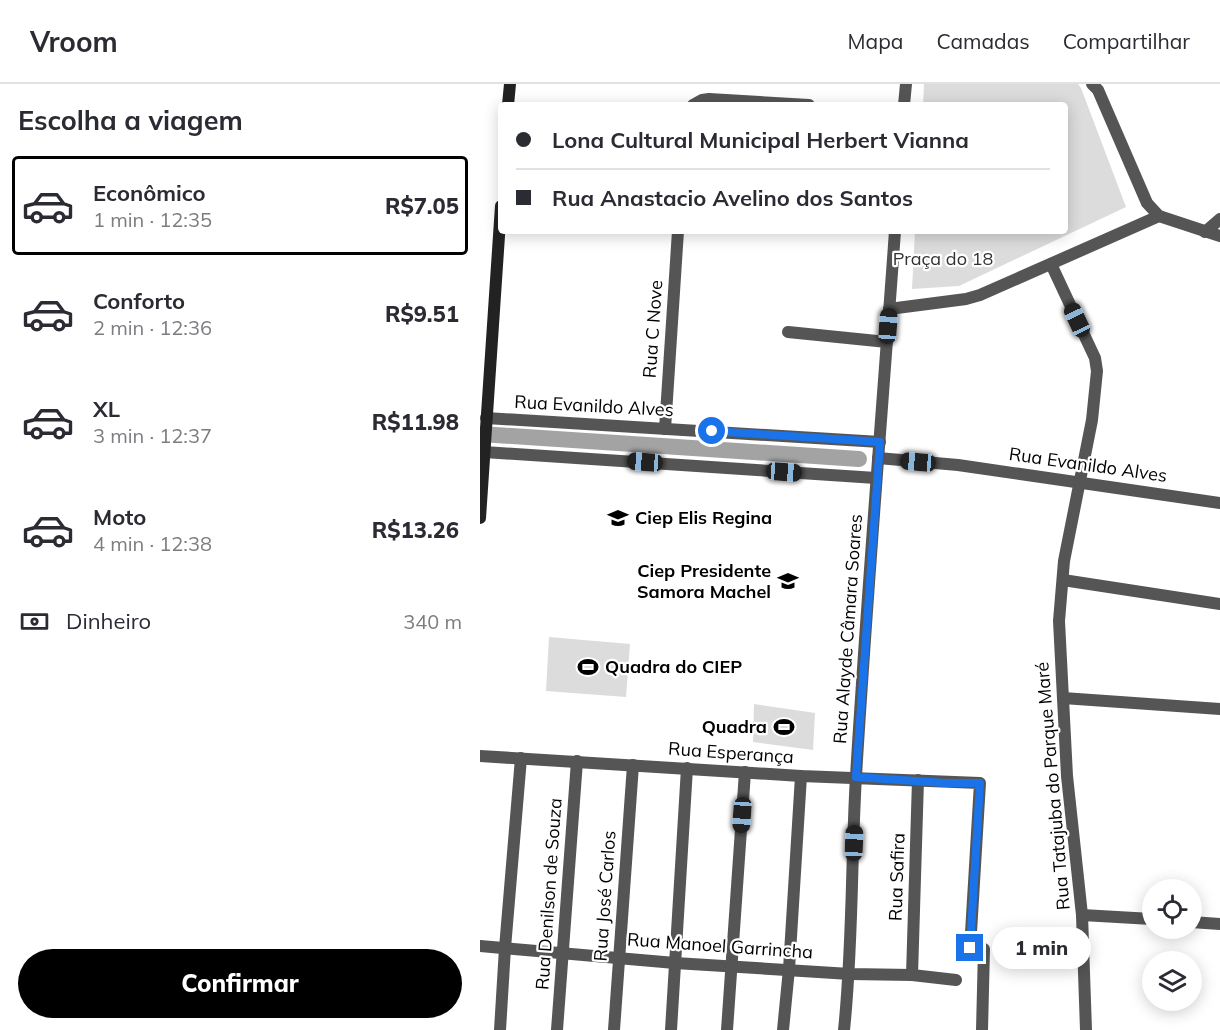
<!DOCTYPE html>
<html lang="pt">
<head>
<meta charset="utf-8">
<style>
	:root { --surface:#fff; --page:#f2f2f3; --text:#2b2b33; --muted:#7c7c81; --line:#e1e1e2; --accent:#000 }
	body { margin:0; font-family:Mulish,sans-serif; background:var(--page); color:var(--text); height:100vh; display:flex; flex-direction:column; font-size:22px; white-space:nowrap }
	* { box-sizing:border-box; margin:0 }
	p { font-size:20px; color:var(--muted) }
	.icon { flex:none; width:33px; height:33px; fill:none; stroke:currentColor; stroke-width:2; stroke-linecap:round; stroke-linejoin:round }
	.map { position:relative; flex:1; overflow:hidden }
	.panel { display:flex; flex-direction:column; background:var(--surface); width:480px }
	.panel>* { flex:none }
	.guide { position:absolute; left:18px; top:18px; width:570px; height:132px; border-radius:6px; box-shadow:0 3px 15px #0003; display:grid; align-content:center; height:132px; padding:0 18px; background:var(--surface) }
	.tools { position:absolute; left:662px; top:795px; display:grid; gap:12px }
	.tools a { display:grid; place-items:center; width:60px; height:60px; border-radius:50%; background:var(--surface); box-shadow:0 3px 15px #0003; font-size:30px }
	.end { position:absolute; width:27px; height:27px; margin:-14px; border:8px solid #1a73e8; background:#fff; box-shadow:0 0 0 3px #fff }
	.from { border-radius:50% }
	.bubble { position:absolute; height:42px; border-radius:21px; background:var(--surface); box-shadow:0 3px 15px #0003; font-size:20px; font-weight:800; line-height:42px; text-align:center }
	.car { position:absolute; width:18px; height:36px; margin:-18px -9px; border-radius:8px; box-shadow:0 0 4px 2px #0007; background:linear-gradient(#222 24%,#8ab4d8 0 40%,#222 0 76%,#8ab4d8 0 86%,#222 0) }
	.guide b { display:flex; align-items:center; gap:21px; height:57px; font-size:22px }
	.guide b+b { border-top:2px solid var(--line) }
	.guide i { width:15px; height:15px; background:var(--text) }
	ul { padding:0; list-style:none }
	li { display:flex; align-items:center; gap:18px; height:99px; margin:0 12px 9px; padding:0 6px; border:3px solid transparent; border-radius:6px }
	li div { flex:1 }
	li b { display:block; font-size:22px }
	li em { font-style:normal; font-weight:800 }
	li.on { border-color:var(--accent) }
	li>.icon { width:54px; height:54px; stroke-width:1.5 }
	h2 { padding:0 18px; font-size:27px; line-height:72px }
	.pay { display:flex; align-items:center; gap:15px; height:66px; padding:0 18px; font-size:22px }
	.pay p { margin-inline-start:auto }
	.primary-button { display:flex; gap:12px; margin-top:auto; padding:12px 18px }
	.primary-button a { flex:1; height:69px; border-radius:36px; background:var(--accent); color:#fff; font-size:24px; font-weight:800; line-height:69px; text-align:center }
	header { display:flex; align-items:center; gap:36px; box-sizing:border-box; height:84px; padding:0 30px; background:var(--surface); border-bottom:2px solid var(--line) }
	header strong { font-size:28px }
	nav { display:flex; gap:33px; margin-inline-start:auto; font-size:21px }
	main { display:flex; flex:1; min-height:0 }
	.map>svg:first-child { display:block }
	.green { fill:#dcdcdc }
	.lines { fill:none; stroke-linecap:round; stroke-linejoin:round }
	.canal { stroke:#a3a3a3; stroke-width:16 }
	.street { stroke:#555; stroke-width:12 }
	.secondary { stroke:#222; stroke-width:12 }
	.route { stroke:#1a73e8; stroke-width:8 }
	.labels { text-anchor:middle; stroke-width:4.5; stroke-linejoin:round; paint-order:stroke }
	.park-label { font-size:18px; fill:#333; stroke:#fff }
	.street-label { font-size:18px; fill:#000; stroke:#fff }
	.poi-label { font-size:18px; font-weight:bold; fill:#000; stroke:#fff; text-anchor:start }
</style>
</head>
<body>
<header>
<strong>Vroom</strong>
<nav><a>Mapa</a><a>Camadas</a><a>Compartilhar</a></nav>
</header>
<main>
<section class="panel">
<h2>Escolha a viagem</h2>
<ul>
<li class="on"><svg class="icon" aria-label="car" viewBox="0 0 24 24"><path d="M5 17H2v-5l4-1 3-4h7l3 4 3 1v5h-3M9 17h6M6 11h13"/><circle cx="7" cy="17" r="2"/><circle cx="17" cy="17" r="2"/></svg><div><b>Econômico</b><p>1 min · 12:35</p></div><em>R$7.05</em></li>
<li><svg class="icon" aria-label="car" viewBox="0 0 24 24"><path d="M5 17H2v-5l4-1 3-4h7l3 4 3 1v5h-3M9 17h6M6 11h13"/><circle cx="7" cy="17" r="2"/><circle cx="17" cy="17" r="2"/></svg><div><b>Conforto</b><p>2 min · 12:36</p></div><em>R$9.51</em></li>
<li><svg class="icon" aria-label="car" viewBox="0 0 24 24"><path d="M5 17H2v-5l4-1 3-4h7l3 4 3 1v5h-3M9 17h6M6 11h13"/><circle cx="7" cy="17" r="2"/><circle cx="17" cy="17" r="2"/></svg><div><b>XL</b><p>3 min · 12:37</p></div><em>R$11.98</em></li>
<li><svg class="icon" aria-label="car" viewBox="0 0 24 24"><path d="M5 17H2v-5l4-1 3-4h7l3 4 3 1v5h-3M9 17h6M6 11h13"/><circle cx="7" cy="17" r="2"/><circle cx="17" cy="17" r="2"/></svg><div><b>Moto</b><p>4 min · 12:38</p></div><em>R$13.26</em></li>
</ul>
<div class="pay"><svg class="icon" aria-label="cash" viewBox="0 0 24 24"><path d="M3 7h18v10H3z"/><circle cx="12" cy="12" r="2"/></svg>Dinheiro<p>340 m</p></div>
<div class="primary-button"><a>Confirmar</a></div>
</section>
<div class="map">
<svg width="740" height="946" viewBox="0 0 740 946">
	<rect width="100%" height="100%" fill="#fff"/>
	<g class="green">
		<path d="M444,0H598L601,4L646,123L479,202L432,205L435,147H585V21H443Z"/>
		<path d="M69,553L150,560L146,613L66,607Z"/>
		<path d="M274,620L335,629L333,666L273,658Z"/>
	</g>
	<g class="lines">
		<path class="canal" d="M0,350L379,375"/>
		<g class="street">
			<path d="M612,0L618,6L667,119L679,132L740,152"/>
			<path d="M213,21L222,16L229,15L329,21"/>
			<path d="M424,21L426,0"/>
			<path d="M725,148L740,135"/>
			<path d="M571,180L615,274L617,287L612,336L584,477L579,537L587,692L602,831L606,946"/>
			<path d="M409,225L486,215L500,211L679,132"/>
			<path d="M308,248L407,258"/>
			<path d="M6,334L400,358"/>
			<path d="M185,345L198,147"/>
			<path d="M4,368L396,394"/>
			<path d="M398,374L478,381L740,419"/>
			<path d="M583,496L740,520"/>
			<path d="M583,614L740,625"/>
			<path d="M0,672L321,692L500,699L490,865H504L502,946"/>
			<path d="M602,831L672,835"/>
			<path d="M711,838L740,840"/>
			<path d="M0,862L195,879L370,890L432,891L476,896"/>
			<path d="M432,891L438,696"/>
			<path d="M20,946L25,864L41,674"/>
			<path d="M77,946L97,677"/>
			<path d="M134,946L153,681"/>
			<path d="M191,946L207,684"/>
			<path d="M247,946L265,688"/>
			<path d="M303,946L309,885L321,692"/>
			<path d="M364,946C373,861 371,777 376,692C387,510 402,329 415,147"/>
		</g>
		<g class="secondary">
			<path d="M28,21L30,0"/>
			<path d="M0,434L21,122"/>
		</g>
	</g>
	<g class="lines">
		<path class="route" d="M232,347L400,358L376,693L465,699H500L490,864"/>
	</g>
	<defs>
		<g id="school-bare" transform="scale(1.62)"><path d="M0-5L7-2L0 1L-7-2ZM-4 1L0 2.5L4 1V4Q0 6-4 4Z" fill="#000" stroke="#fff" stroke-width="2.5" paint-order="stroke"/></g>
		<g id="stadium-bare" transform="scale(1.62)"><path d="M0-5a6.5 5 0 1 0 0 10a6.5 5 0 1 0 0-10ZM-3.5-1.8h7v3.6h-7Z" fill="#000" stroke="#fff" stroke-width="2.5" paint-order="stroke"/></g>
	</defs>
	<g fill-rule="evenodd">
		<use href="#school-bare" x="138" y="434"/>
		<use href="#school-bare" x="308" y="497"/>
		<use href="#stadium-bare" x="108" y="583"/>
		<use href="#stadium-bare" x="304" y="643"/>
	</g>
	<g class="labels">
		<g class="park-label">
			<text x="463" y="181">Praça do 18</text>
		</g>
		<g class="street-label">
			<text transform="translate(173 245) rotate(-86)" y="6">Rua C Nove</text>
			<text transform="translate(114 322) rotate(3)" y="6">Rua Evanildo Alves</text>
			<text transform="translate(608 381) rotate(8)" y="6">Rua Evanildo Alves</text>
			<text transform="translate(368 545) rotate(-86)" y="6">Rua Alayde Câmara Soares</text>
			<text transform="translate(251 669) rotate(4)" y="6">Rua Esperança</text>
			<text transform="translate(573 702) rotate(-95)" y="6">Rua Tatajuba do Parque Maré</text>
			<text transform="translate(417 793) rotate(-88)" y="6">Rua Safira</text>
			<text transform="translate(69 810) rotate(-86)" y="6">Rua Denilson de Souza</text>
			<text transform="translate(125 812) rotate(-86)" y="6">Rua José Carlos</text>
			<text transform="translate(240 862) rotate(4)" y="6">Rua Manoel Garrincha</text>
		</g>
		<g class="poi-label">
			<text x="155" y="440">Ciep Elis Regina</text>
			<text x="291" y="493" text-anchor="end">Ciep Presidente<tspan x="291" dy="21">Samora Machel</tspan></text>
			<text x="125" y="589">Quadra do CIEP</text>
			<text x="287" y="649" text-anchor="end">Quadra</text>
		</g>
	</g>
</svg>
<div class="tools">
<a><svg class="icon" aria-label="locate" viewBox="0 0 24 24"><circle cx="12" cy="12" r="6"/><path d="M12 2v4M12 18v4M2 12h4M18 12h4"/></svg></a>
<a><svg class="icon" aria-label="layers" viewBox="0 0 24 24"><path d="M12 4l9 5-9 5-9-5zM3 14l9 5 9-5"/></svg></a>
</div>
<i class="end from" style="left:232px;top:347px"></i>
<i class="end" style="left:490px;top:864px"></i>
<div class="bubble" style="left:512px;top:843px;width:99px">1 min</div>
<i class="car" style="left:597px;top:236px;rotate:335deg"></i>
<i class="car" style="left:408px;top:242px;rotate:4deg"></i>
<i class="car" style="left:165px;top:378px;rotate:274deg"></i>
<i class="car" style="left:438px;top:378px;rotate:275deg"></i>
<i class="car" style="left:304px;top:388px;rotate:94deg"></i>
<i class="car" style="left:262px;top:731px;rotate:184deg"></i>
<i class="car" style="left:374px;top:759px;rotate:2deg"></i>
<div class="guide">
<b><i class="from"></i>Lona Cultural Municipal Herbert Vianna</b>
<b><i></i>Rua Anastacio Avelino dos Santos</b>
</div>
</div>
</main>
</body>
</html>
